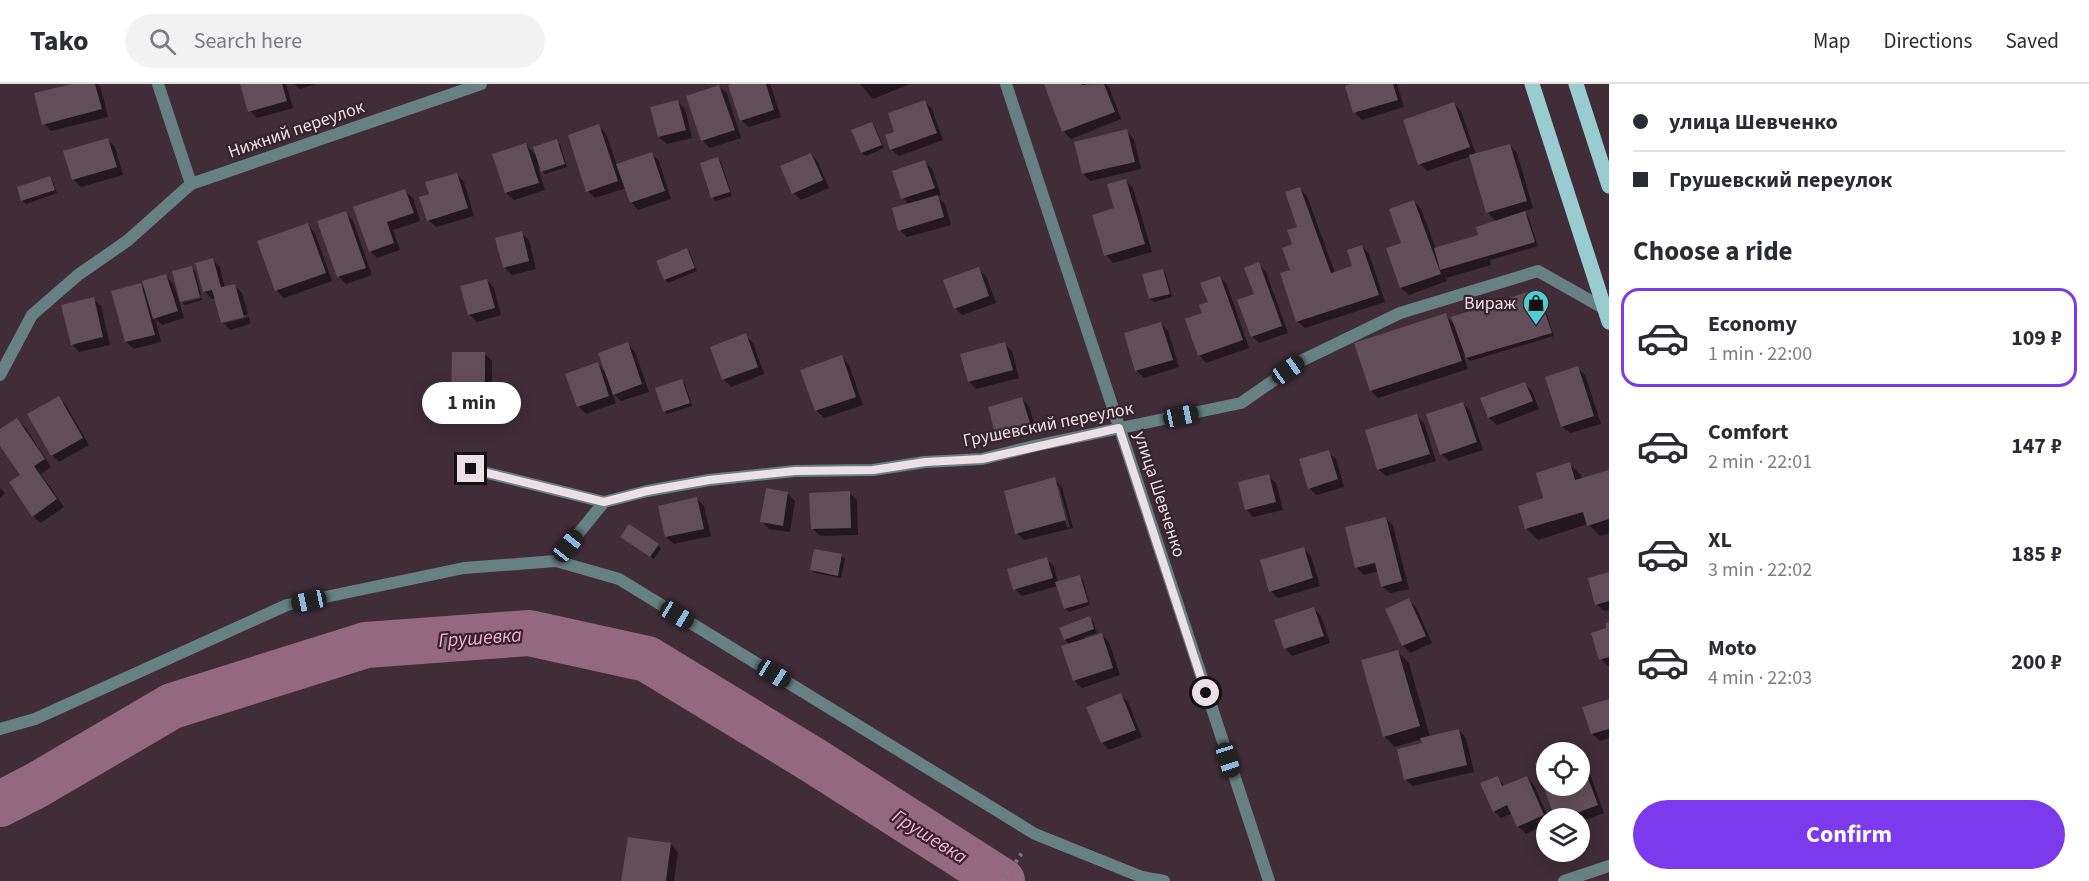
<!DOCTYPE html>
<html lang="en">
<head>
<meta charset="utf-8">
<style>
	:root { --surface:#fff; --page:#f2f2f3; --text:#2b2b33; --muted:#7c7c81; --line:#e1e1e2; --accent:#7c3aed }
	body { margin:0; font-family:"Source Sans 3",sans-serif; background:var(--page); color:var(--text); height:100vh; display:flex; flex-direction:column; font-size:22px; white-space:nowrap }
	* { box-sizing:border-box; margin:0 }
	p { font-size:20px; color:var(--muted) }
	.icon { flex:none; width:33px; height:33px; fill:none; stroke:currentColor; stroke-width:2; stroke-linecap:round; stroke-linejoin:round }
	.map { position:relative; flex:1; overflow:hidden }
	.drawer { display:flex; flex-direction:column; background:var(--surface); width:480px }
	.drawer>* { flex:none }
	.guide { display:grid; align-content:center; height:132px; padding:0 24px; background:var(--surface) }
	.tools { position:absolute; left:1536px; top:658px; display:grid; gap:12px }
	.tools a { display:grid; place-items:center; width:54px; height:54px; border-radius:50%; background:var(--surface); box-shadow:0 3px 15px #0003; font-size:30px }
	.end { position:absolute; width:27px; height:27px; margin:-14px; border:8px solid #ecdfe5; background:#111; box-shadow:0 0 0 3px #111 }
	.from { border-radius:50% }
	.bubble { position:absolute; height:42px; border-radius:21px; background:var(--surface); box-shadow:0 3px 15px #0003; font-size:20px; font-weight:700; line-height:42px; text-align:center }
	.car { position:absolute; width:18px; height:36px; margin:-18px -9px; border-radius:8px; box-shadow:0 0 4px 2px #0007; background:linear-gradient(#222 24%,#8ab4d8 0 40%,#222 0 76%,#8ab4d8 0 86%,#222 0) }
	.guide b { display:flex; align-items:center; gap:21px; height:57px; font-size:22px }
	.guide b+b { border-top:2px solid var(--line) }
	.guide i { width:15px; height:15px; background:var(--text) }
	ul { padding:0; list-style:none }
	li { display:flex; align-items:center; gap:18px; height:99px; margin:0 12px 9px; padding:0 12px; border:3px solid transparent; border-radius:18px }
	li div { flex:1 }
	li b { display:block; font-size:22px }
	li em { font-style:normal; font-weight:700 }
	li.selected { border-color:var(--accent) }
	li>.icon { width:54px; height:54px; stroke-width:1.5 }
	h2 { padding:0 24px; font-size:27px; line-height:72px }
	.primary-button { display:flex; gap:12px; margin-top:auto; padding:12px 24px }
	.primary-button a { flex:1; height:69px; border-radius:36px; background:var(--accent); color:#fff; font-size:24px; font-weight:700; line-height:69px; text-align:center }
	header { display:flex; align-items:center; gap:36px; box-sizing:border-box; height:84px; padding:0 30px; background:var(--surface); border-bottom:2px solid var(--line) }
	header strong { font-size:28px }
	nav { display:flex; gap:33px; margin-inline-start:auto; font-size:21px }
	.search { width:420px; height:54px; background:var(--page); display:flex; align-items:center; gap:15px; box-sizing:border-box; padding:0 21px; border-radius:33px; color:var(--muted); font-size:22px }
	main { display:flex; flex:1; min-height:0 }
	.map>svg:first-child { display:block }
	.shadow { fill:#0007; fill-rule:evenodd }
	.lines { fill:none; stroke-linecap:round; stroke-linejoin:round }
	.river { stroke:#94687e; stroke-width:46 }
	.building { fill:#624e58 }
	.path { stroke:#86757e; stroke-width:4; stroke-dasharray:3 4.5; stroke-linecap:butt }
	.lane { stroke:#678081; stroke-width:12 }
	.street { stroke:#678081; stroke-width:12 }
	.primary { stroke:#98ccce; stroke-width:15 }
	.route { stroke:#ecdfe5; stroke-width:8 }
	.labels { text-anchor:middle; stroke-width:4.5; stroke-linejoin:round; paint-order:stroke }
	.street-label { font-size:18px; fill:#ecdfe5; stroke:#36232d }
	.poi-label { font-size:18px; fill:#ecdfe5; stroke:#36232d; text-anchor:end }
	.water-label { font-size:20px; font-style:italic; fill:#f6afd3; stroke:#36232d }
</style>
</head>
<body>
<header>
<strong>Tako</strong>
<div class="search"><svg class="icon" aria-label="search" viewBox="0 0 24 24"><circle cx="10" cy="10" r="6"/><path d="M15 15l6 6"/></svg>Search here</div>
<nav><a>Map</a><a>Directions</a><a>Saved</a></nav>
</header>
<main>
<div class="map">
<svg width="1609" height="797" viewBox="0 0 1609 797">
	<rect width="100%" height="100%" fill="#402d37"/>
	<g class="shadow">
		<path d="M78,0H97L101,4L108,33L51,47L44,40Z"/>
		<path d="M242,0H286L293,24L257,34L250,27Z"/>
		<path d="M294,0H316L300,5Z"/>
		<path d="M736,0H770L781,33L749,43L741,36Z"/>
		<path d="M860,0H910L873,15Z"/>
		<path d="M1045,0H1085L1086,2L1106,0L1109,3L1121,35L1071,55L1063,47Z"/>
		<path d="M1356,0H1397L1404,23L1362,36L1355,28Z"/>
		<path d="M719,2L727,10L741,54L710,64L703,57L688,13Z"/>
		<path d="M677,17L685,25L692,54L667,60L659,53Z"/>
		<path d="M924,17L932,25L943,56L899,72L891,65Z"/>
		<path d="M1454,20L1461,27L1476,71L1510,61L1517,69L1533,124L1524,127L1528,132L1538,162L1490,176L1491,181L1446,194L1447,197L1409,211L1401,204L1388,165L1403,160L1414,117L1421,125L1436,165L1478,153L1497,138L1487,128L1471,72L1427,87L1420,80Z"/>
		<path d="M872,40L875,43L884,64L866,72L862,69L853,47Z"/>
		<path d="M599,42L606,50L617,81L651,70L659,77L671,115L638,126L631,118L626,104L595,114L588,107Z"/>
		<path d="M1126,47L1134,55L1141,85L1090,97L1083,89Z"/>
		<path d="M108,56L115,63L123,91L81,103L73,95Z"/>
		<path d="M556,57L560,60L567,83L545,90L538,83L545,106L514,116L506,109L494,71L526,61L537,72Z"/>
		<path d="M811,70L818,78L829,104L801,116L794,109Z"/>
		<path d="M718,75L721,78L732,112L716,117L713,114L702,80Z"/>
		<path d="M925,78L932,85L941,111L937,113L945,120L951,141L907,153L900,146L909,121L903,114Z"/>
		<path d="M456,90L464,98L474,132L436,143L428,136Z"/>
		<path d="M50,94L53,98L57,109L26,120L23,117L19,104Z"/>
		<path d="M1125,96L1133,104L1152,168L1113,179L1106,171Z"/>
		<path d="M1300,105L1307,112L1335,189L1354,183L1362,162L1369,170L1385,218L1305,244L1297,237L1292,186L1294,161L1299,143Z"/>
		<path d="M405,107L413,114L420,137L393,146L400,166L377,174L370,167Z"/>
		<path d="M345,129L353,137L372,191L346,200L339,193L319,138Z"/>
		<path d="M308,141L315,149L332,197L284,214L276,206Z"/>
		<path d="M521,149L529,156L536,185L512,191L504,183Z"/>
		<path d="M687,166L690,169L697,187L668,199L665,195Z"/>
		<path d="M213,176L220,183L225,204L234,201L242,209L248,230L225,236V239L249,233L250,240L230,246L223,238L216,214L212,215L204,207Z"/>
		<path d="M1259,180L1266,188L1288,249L1259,259L1252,252Z"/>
		<path d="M191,183L195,187L201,211L182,218L178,214L184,234L162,241L155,234L161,258L134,265L126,258L140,201L147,207L166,192L173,199L178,214L180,213Z"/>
		<path d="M978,185L986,192L996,219L962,231L955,224Z"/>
		<path d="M1163,187L1166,190L1172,213L1154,218L1150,215L1144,191Z"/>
		<path d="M1220,193L1227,201L1249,264L1206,279L1199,271L1204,230Z"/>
		<path d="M487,196L494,204L501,231L477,238L469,230Z"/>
		<path d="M1536,207L1540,210L1554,252L1470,277L1463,270L1468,285L1378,314L1371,307L1445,231L1456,242Z"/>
		<path d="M202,214V216L185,221L183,219Z"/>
		<path d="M93,215L101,222L110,261L79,268L72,260Z"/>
		<path d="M1161,239L1168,247L1179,283L1144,294L1136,286Z"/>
		<path d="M745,251L753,259L764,290L731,303L723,295Z"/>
		<path d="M627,260L635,268L649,308L621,317L612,308L616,319L586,330L578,322L597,279L606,289Z"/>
		<path d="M1005,260L1012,267L1019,294L976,305L969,298Z"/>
		<path d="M485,270L492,277V323H460L453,316Z"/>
		<path d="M842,273L849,281L863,321L824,334L816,326Z"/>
		<path d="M1577,284L1585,291L1601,340L1570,349L1562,342Z"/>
		<path d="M682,297L685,300L692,322L667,330L664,327Z"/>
		<path d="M1524,299L1532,307L1539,325L1497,341L1489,334Z"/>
		<path d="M59,313L66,321L89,361L59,378L52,371Z"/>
		<path d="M1021,314L1029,322L1036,346L1004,356L997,348Z"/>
		<path d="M1463,319L1470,327L1483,366L1449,377L1441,370Z"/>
		<path d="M1417,332L1424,339L1436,377L1386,392L1378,385Z"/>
		<path d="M17,336L25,343L51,383L41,390L64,423L41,439L33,432L22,392L0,359V347Z"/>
		<path d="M1328,368L1336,375L1344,403L1317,411L1309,404Z"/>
		<path d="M1569,380L1581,391L1582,396L1609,388V450L1600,452L1588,440L1538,456L1526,444Z"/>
		<path d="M1268,392L1276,399L1283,426L1253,433L1246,425Z"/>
		<path d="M1054,395L1062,403L1073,444L1024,456L1017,449ZM1056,402H1059L1070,443L1067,444Z"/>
		<path d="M0,404L5,409L0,414Z"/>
		<path d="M849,409L857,416L858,451L820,452L812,444Z"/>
		<path d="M788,410L795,417L790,448L769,445L762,437Z"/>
		<path d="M697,415L704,422L711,452L674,460L666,453L660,424Z"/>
		<path d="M1386,434L1393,442L1409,505L1390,509L1382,502L1379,487L1364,491L1356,483Z"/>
		<path d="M626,456L658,461L661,465L654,475Z"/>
		<path d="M1304,465L1311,472L1320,502L1278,514L1271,507Z"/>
		<path d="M841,471L845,475L841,494L815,489L811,486Z"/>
		<path d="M1046,475L1054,482L1058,499L1079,492L1083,496L1090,521L1069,528L1065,524L1058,502L1022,512L1015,505Z"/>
		<path d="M1609,489V526L1604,527L1596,520Z"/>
		<path d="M1408,516L1416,523L1432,559L1410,569L1403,561Z"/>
		<path d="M1314,525L1321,532L1330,559L1292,572L1285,564Z"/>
		<path d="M1089,534L1093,537L1097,549L1084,553L1085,556L1101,550L1109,558L1120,591L1082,604L1074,596L1070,561L1065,556Z"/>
		<path d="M1609,539V582H1608L1601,575Z"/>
		<path d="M1397,567L1409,579L1430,653L1459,646L1466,654L1474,688L1413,702L1405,695L1424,661L1422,655L1395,663L1384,652Z"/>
		<path d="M1121,611L1128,618L1142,653L1109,666L1102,658Z"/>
		<path d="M1609,617V654L1600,657L1592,650Z"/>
		<path d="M1576,665L1584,673L1604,729L1580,738V735H1557L1537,680L1546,676V702H1580V669H1566Z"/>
		<path d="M1497,693L1505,703L1527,693L1534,701L1549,735H1546V740L1526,750L1518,742L1513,729L1501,734L1494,727Z"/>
		<path d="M671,760L678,768L674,797H623Z"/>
	</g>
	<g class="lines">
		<path class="river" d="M0,720L37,701L172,622L366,561L529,549L647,575L816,678L1002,797"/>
	</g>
	<g class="building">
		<path d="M72,0H95L102,25L42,41L34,9Z"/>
		<path d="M240,0H282L287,17L248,28Z"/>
		<path d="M732,0H766L774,26L740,37L728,1Z"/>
		<path d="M1044,0H1081L1082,1L1104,0L1115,28L1062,48Z"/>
		<path d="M1350,0H1393L1398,16L1353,29L1345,2Z"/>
		<path d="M719,1L735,46L701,57L686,12Z"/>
		<path d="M678,16L686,46L658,53L650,23Z"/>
		<path d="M925,16L937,49L890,66L885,51L894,48L888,29Z"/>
		<path d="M1454,18L1470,63L1418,81L1403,36Z"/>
		<path d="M872,38L882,61L861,69L851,46Z"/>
		<path d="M599,40L618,97L586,108L568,51Z"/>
		<path d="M1127,45L1135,78L1082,90L1074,58Z"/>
		<path d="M108,54L117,83L72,96L63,67Z"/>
		<path d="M557,55L565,80L541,88L533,63Z"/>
		<path d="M526,59L539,99L505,109L492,70Z"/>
		<path d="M1510,60L1527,117L1486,129L1469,71Z"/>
		<path d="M652,68L665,107L630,119L616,80Z"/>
		<path d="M811,69L823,96L792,110L780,82Z"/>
		<path d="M718,73L730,108L711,114L700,79Z"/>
		<path d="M925,76L935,104L901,115L892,87Z"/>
		<path d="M457,89L468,124L427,137L419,113L429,110L425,98Z"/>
		<path d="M50,92L55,106L21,117L17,103Z"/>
		<path d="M1126,95L1145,160L1104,172L1092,131L1114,124L1107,100Z"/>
		<path d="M1300,103L1331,189L1352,182L1347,166L1362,161L1379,211L1296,238L1280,189L1290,186L1282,164L1292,160L1287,146L1297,143L1285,108Z"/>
		<path d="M405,105L414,129L387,138L394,159L369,168L353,123Z"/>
		<path d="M938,111L944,133L898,147L892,124Z"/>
		<path d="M1414,116L1441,190L1400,204L1386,164L1401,159L1389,125Z"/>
		<path d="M346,127L366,184L337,193L317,137Z"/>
		<path d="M1525,127L1535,158L1440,186L1434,164L1478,151L1476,143Z"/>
		<path d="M308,139L326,189L275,207L257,157Z"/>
		<path d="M522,147L529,177L503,184L495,154Z"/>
		<path d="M687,164L695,184L664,196L656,177Z"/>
		<path d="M213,174L221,203L235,200L244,233L221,239L212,206L203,208L195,179Z"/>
		<path d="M1259,178L1282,242L1251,253L1237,216L1254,210L1244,184Z"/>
		<path d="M192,182L200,213L180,218L172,187Z"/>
		<path d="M979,183L989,212L954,225L943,196Z"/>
		<path d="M1163,185L1170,210L1149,215L1142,190Z"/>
		<path d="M166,190L178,227L153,235L142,197Z"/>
		<path d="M1220,192L1243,256L1198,272L1185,235L1202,229L1199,221L1208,218L1200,199Z"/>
		<path d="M487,195L495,224L468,231L460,202Z"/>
		<path d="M141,199L155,251L125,258L111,207Z"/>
		<path d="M1537,205L1552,249L1466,274L1451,233Z"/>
		<path d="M94,213L103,253L71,261L61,221Z"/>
		<path d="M1446,229L1462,277L1370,307L1354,259Z"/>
		<path d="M1161,238L1173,276L1135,287L1124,249Z"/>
		<path d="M746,249L758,283L722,296L710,263Z"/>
		<path d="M628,258L642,300L613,311L598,269Z"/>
		<path d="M1005,258L1013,286L968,298L960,270Z"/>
		<path d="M452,268H485V316H451Z"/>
		<path d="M842,271L856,313L815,327L800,286Z"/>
		<path d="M598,278L609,312L577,323L565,290Z"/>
		<path d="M1578,282L1594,332L1561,343L1545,293Z"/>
		<path d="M682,295L690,319L663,328L655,304Z"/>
		<path d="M1525,298L1533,317L1488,334L1480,314Z"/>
		<path d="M59,312L83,354L51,372L27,330Z"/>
		<path d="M1022,313L1030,339L995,349L988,323Z"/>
		<path d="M1463,318L1477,358L1440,371L1426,330Z"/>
		<path d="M1417,330L1430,370L1377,386L1365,346Z"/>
		<path d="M17,334L45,375L34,382L57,415L32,433L9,398L20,391L0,362V345Z"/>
		<path d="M1329,366L1338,395L1308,405L1299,375Z"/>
		<path d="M1570,378L1575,396L1609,386V435L1587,442L1583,428L1525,445L1518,422L1543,414L1536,389Z"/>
		<path d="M1269,390L1276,418L1245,426L1238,398Z"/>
		<path d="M1055,393L1066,436L1015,450L1004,407Z"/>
		<path d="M766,404L788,408L783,442L760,438Z"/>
		<path d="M850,407L851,444L811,445L809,409Z"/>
		<path d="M697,413L704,445L665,453L658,422Z"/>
		<path d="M1386,433L1402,497L1381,503L1375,479L1355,484L1345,443Z"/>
		<path d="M629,440L659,460L650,473L620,453Z"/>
		<path d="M1304,463L1313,494L1269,508L1260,476Z"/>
		<path d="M814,465L842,470L838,492L810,486Z"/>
		<path d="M1047,473L1053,494L1013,506L1007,485Z"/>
		<path d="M1609,488V517L1595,521L1588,494Z"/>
		<path d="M1080,491L1088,518L1064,525L1055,498Z"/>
		<path d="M1409,514L1426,552L1402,562L1385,525Z"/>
		<path d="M1314,523L1324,552L1284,565L1274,536Z"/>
		<path d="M1090,532L1094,545L1064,556L1059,544Z"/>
		<path d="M1609,538V573L1599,576L1591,549L1606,544V539Z"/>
		<path d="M1102,549L1113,584L1073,597L1061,562Z"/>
		<path d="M1398,566L1420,642L1383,653L1361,576Z"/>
		<path d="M1121,609L1136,646L1101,659L1086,623Z"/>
		<path d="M1609,615V645L1591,650L1582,623Z"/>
		<path d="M1459,645L1467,681L1404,696L1397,665L1422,659L1420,654Z"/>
		<path d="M1580,672L1598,721L1561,735H1555L1535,679L1546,675V702H1580Z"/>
		<path d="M1498,692L1502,702L1527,692L1544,731L1517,743L1507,721L1493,728L1480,699Z"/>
		<path d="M628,753L671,759L666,797H621Z"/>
	</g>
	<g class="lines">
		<path class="path" d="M1003,797L1024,766"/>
		<g class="lane">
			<path d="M0,291L32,231L78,191L127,157L191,100"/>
			<path d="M0,645L35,635L287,521L464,484L556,477L619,495L1035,750L1142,793L1164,797"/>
		</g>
		<g class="street">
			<path d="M158,0L191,100L481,0"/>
			<path d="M1006,0L1269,797"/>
			<path d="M471,385L604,418"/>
			<path d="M556,477L604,418L647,407L709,396L795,387L873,386L925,378L982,375L1034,362L1241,319L1303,276L1400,229L1538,187L1605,225"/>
			<path d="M1564,797L1609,782"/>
		</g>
		<g class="primary">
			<path d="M1532,0L1609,238"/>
			<path d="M1576,0L1609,102"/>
		</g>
	</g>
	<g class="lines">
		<path class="route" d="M471,385L604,418L647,407L709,396L795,387L873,386L925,378L982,375L1119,344L1206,609"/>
	</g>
	<defs>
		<g id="shop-pin" transform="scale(1.35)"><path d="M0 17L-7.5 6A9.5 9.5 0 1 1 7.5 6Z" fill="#51ccd1" stroke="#36232d"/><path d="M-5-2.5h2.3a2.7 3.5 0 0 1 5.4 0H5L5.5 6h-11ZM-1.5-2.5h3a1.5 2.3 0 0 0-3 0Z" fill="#111"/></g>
	</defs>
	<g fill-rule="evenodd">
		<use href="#shop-pin" x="1536" y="219"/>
	</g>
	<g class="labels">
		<g class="street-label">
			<text transform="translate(296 45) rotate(-19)" y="6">Нижний переулок</text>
			<text transform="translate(1048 340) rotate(-11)" y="6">Грушевский переулок</text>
			<text transform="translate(1160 410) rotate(72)" y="6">улица Шевченко</text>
		</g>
		<g class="poi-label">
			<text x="1516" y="225">Вираж</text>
		</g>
		<g class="water-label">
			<text transform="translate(480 553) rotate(-4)" y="7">Грушевка</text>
			<text transform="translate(930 752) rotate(32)" y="7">Грушевка</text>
		</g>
	</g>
</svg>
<div class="tools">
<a><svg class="icon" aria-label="locate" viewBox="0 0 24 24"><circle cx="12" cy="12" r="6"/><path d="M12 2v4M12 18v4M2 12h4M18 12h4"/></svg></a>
<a><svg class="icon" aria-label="layers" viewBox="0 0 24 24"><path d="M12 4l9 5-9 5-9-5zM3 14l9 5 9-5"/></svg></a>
</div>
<i class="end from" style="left:1206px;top:609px"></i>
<i class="end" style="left:471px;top:385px"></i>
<div class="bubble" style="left:422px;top:298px;width:99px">1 min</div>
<i class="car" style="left:1288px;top:286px;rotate:55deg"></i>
<i class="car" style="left:1181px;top:332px;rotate:78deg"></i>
<i class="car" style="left:568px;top:462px;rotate:39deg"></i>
<i class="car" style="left:309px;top:517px;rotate:258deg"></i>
<i class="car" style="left:677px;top:531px;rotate:121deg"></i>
<i class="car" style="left:774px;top:590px;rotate:122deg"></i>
<i class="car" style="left:1228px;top:676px;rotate:162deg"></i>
</div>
<section class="drawer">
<div class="guide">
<b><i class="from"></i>улица Шевченко</b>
<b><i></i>Грушевский переулок</b>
</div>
<h2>Choose a ride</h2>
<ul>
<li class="selected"><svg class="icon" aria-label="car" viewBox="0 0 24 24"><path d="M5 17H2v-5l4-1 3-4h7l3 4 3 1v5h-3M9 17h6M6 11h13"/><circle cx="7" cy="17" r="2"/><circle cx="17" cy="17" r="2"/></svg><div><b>Economy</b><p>1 min · 22:00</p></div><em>109 ₽</em></li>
<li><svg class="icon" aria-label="car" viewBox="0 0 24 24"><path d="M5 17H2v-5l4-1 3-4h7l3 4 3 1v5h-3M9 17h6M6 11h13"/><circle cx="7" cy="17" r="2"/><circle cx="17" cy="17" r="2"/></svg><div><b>Comfort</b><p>2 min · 22:01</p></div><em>147 ₽</em></li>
<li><svg class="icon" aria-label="car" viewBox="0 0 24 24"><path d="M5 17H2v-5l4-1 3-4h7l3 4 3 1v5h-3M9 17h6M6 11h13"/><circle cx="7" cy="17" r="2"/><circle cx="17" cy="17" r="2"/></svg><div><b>XL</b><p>3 min · 22:02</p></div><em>185 ₽</em></li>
<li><svg class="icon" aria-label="car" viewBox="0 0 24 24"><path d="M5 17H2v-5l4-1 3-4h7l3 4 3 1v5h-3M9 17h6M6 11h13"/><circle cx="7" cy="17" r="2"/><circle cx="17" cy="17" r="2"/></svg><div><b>Moto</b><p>4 min · 22:03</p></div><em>200 ₽</em></li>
</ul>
<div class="primary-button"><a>Confirm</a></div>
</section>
</main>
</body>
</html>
